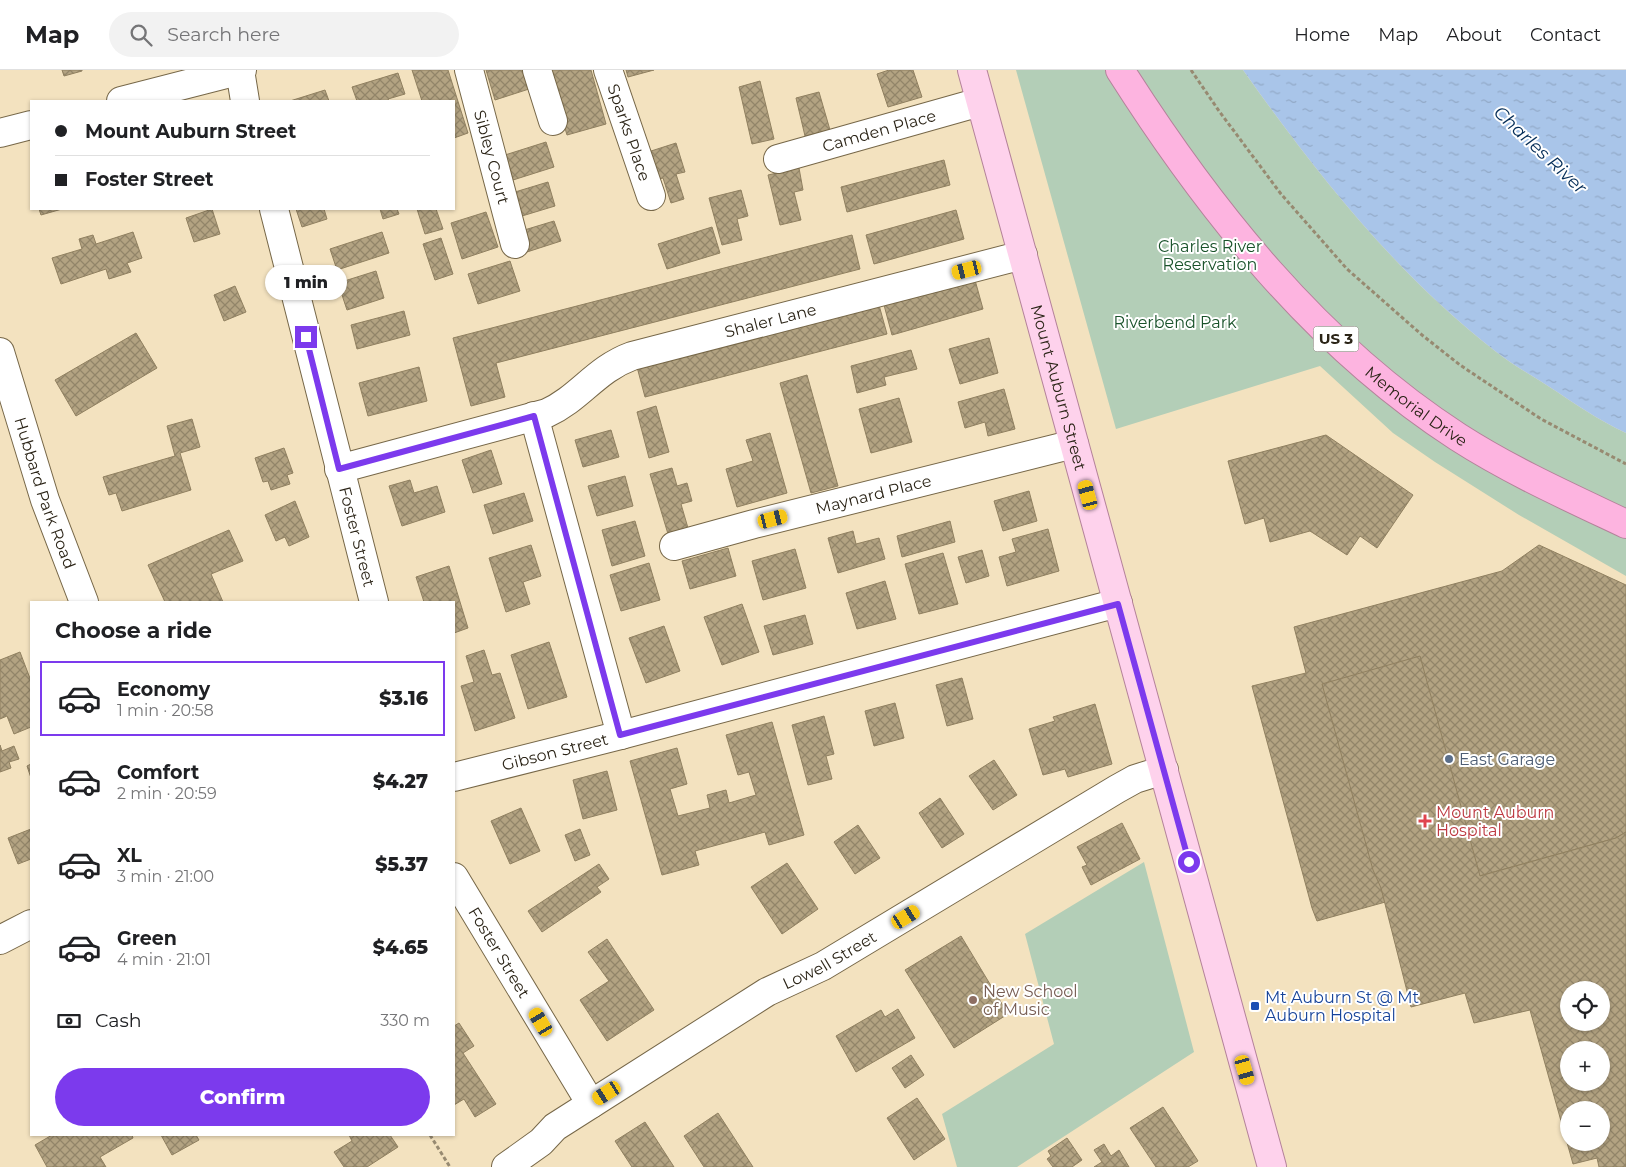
<!DOCTYPE html>
<html lang="en">
<head>
<meta charset="utf-8">
<style>
	:root { --surface:#fff; --page:#f2f2f2; --text:#202124; --muted:#757577; --line:#e0e0e0; --accent:#7c3aed }
	body { margin:0; font-family:Montserrat,sans-serif; background:var(--page); color:var(--text); height:100vh; display:flex; flex-direction:column; font-size:19px; white-space:nowrap }
	* { box-sizing:border-box; margin:0 }
	p { font-size:16px; color:var(--muted) }
	.icon { flex:none; width:28px; height:28px; fill:none; stroke:currentColor; stroke-width:2; stroke-linecap:round; stroke-linejoin:round }
	.map { position:relative; flex:1; overflow:hidden }
	.drawer { position:absolute; left:30px; top:531px; width:425px; height:535px; display:flex; flex-direction:column; background:var(--surface); border-radius:0px; box-shadow:0 1px 4px #0004 }
	.drawer>* { flex:none }
	.guide { position:absolute; left:30px; top:30px; width:425px; height:110px; border-radius:0px; box-shadow:0 1px 4px #0004; display:grid; align-content:center; height:110px; padding:0 25px; background:var(--surface) }
	.fabs { position:absolute; left:1560px; top:911px; display:grid; gap:10px }
	.fabs a { display:grid; place-items:center; width:50px; height:50px; border-radius:50%; background:var(--surface); box-shadow:0 1px 4px #0004; font-size:25px }
	.end { position:absolute; width:22px; height:22px; margin:-11px; border:6px solid #7c3aed; background:#fff; box-shadow:0 0 0 2px #fff }
	.from { border-radius:50% }
	.bubble { position:absolute; height:35px; border-radius:18px; background:var(--surface); box-shadow:0 1px 4px #0004; font-size:16px; font-weight:800; line-height:35px; text-align:center }
	.car { position:absolute; width:15px; height:30px; margin:-15px -8px; border-radius:6px; box-shadow:0 0 4px 1px #0007; background:linear-gradient(#f5c518 24%,#345 0 40%,#f5c518 0 76%,#345 0 86%,#f5c518 0) }
	.guide b { display:flex; align-items:center; gap:18px; height:48px; font-size:19px }
	.guide b+b { border-top:1px solid var(--line) }
	.guide i { width:12px; height:12px; background:var(--text) }
	ul { padding:0; list-style:none }
	li { display:flex; align-items:center; gap:15px; height:75px; margin:0 10px 8px; padding:0 15px; border:2px solid transparent; border-radius:0px }
	li div { flex:1 }
	li b { display:block; font-size:19px }
	li em { font-style:normal; font-weight:800 }
	li.current { border-color:var(--accent) }
	li>.icon { width:45px; height:45px; stroke-width:1.5 }
	h2 { padding:0 25px; font-size:22px; line-height:60px }
	.pay { display:flex; align-items:center; gap:12px; height:55px; padding:0 25px; font-size:19px }
	.pay p { margin-inline-start:auto }
	.cta { display:flex; gap:10px; margin-top:auto; padding:10px 25px }
	.cta a { flex:1; height:58px; border-radius:30px; background:var(--accent); color:#fff; font-size:20px; font-weight:800; line-height:58px; text-align:center }
	header { display:flex; align-items:center; gap:30px; box-sizing:border-box; height:70px; padding:0 25px; background:var(--surface); border-bottom:1px solid var(--line) }
	header strong { font-size:24px }
	nav { display:flex; gap:28px; margin-inline-start:auto; font-size:18px }
	.search { width:350px; height:45px; background:var(--page); display:flex; align-items:center; gap:12px; box-sizing:border-box; padding:0 18px; border-radius:28px; color:var(--muted); font-size:19px }
	.map>svg:first-child { display:block }
	.park { fill:#b3ceb7 }
	.water { fill:url(#water-ripples) }
	.building { fill:url(#building-cross-hatch); stroke:#908060; fill-rule:evenodd }
	.lines { fill:none; stroke-linecap:round; stroke-linejoin:round }
	.street-casing { stroke:#766748; stroke-width:30 }
	.primary-casing { stroke:#b4829a; stroke-width:30 }
	.highway-casing { stroke:#b4829a; stroke-width:30 }
	.path { stroke:#978a71; stroke-width:3; stroke-dasharray:4 2.5; stroke-linecap:butt }
	.street { stroke:#fff; stroke-width:28 }
	.primary { stroke:#fed2ec; stroke-width:28 }
	.highway { stroke:#fdb4e0; stroke-width:28 }
	.route { stroke:#7c3aed; stroke-width:6 }
	.service-dot { fill:#5c6f8a; stroke:#fff; stroke-width:2 }
	.health-dot { fill:#e0444e; stroke:#fff; stroke-width:2 }
	.education-dot { fill:#8d6e63; stroke:#fff; stroke-width:2 }
	.transit-dot { fill:#1a4fb4; stroke:#fff; stroke-width:2 }
	.labels { text-anchor:middle; stroke-width:4; stroke-linejoin:round; paint-order:stroke }
	.shield { fill:#fff; stroke:#6b665d; stroke-width:1 }
	.shield-label { font-size:15px; font-weight:bold; fill:#2b2417 }
	.street-label { font-size:16px; fill:#2b2417; stroke:#fff }
	.park-label { font-size:16px; fill:#19522a; stroke:#fff }
	.service-label { font-size:16px; fill:#4e5e75; stroke:#fff; text-anchor:start }
	.health-label { font-size:16px; fill:#be3a42; stroke:#fff; text-anchor:start }
	.education-label { font-size:16px; fill:#785e54; stroke:#fff; text-anchor:start }
	.transit-label { font-size:16px; fill:#164399; stroke:#fff; text-anchor:start }
	.water-label { font-size:18px; font-style:italic; fill:#032c57; stroke:#fff }
</style>
</head>
<body>
<header>
<strong>Map</strong>
<div class="search"><svg class="icon" aria-label="search" viewBox="0 0 24 24"><circle cx="10" cy="10" r="6"/><path d="M15 15l6 6"/></svg>Search here</div>
<nav><a>Home</a><a>Map</a><a>About</a><a>Contact</a></nav>
</header>
<div class="map">
<svg width="1626" height="1097" viewBox="0 0 1626 1097">
	<defs>
		<pattern id="water-ripples" width="26" height="14" patternUnits="userSpaceOnUse" patternTransform="scale(1.25)"><rect width="26" height="14" fill="#a9c5e9"/><path d="M2 4q2-2 4 0t4 0M15 11q2-2 4 0t4 0" fill="none" stroke="#92a9c7"/></pattern>
		<pattern id="building-cross-hatch" width="8" height="8" patternUnits="userSpaceOnUse" patternTransform="scale(1.25)"><rect width="8" height="8" fill="#b3a382"/><path d="M0 0l8 8M0 8l8-8" fill="none" stroke="#928569"/></pattern>
	</defs>
	<rect width="100%" height="100%" fill="#f3e2bf"/>
	<g class="park">
		<path d="M1016,0H1243C1316,103 1395,203 1495,281C1511,294 1531,305 1548,316C1574,333 1598,350 1626,363V506L1519,445L1435,392L1393,363L1320,296L1116,359Z"/>
		<path d="M1144,792L1194,982L1017,1097H957L942,1044L1054,974L1025,864Z"/>
	</g>
	<path class="water" d="M1243,0H1626V363C1598,350 1574,333 1548,316C1531,305 1511,294 1495,281C1395,203 1316,103 1243,0Z"/>
	<g class="building">
		<path d="M62,0H82V1L64,6Z"/>
		<path d="M412,0H448L468,63L454,68V31H422Z"/>
		<path d="M486,0H522L529,19L495,30Z"/>
		<path d="M548,0H591L606,54L567,65Z"/>
		<path d="M626,0H654L628,7Z"/>
		<path d="M889,0H913L922,27L888,37L877,4Z"/>
		<path d="M398,3L405,24L388,29L389,31H357L352,17Z"/>
		<path d="M760,11L774,69L752,74L739,17Z"/>
		<path d="M325,20L329,31H290Z"/>
		<path d="M819,22L830,60L805,66L796,28Z"/>
		<path d="M546,72L554,97L513,110L505,85Z"/>
		<path d="M676,73L685,102L676,104L684,129L671,133L663,108L656,110L648,82Z"/>
		<path d="M944,90L950,115L847,142L841,117Z"/>
		<path d="M799,98L803,120L794,122L801,150L780,155L768,105Z"/>
		<path d="M548,112L555,136L522,146L515,122Z"/>
		<path d="M741,120L748,146L737,149L742,170L722,175L709,128Z"/>
		<path d="M39,139H62L41,145Z"/>
		<path d="M212,139L220,164L194,172L186,148Z"/>
		<path d="M296,139H324L327,149L302,157Z"/>
		<path d="M380,139H397L399,144L383,149Z"/>
		<path d="M417,139H436L443,159L425,164Z"/>
		<path d="M956,140L964,169L874,194L866,165Z"/>
		<path d="M486,142L498,177L462,189L451,153Z"/>
		<path d="M554,151L561,171L527,182L521,161Z"/>
		<path d="M712,157L720,183L667,199L658,174Z"/>
		<path d="M133,162L142,188L127,193L131,202L109,209L106,199L61,214L52,188L82,179L79,169L93,165L96,174Z"/>
		<path d="M382,162L389,183L337,200L330,179Z"/>
		<path d="M852,165L860,199L496,293L505,327L471,336L453,268Z"/>
		<path d="M441,168L453,204L435,210L423,174Z"/>
		<path d="M510,191L520,221L478,234L468,204Z"/>
		<path d="M376,201L384,228L347,240L338,213Z"/>
		<path d="M975,210L983,239L892,265L884,235Z"/>
		<path d="M235,216L246,242L224,251L214,225Z"/>
		<path d="M879,235L887,264L645,327L637,297Z"/>
		<path d="M404,241L410,265L357,279L351,255Z"/>
		<path d="M136,263L157,298L76,346L55,310Z"/>
		<path d="M989,268L998,303L960,314L949,279Z"/>
		<path d="M911,280L917,299L884,307L886,315L857,323L851,296Z"/>
		<path d="M419,297L427,331L368,346L359,313Z"/>
		<path d="M807,305L838,416L811,423L780,313Z"/>
		<path d="M1004,319L1015,359L988,366L985,352L965,358L958,332Z"/>
		<path d="M899,328L912,372L871,383L859,339Z"/>
		<path d="M656,336L669,382L649,388L637,342Z"/>
		<path d="M192,349L200,377L180,383L191,420L122,441L116,423L109,425L103,407L175,386L167,356Z"/>
		<path d="M611,360L619,387L583,397L575,370Z"/>
		<path d="M770,363L787,423L737,437L726,399L753,391L746,370Z"/>
		<path d="M1326,365L1413,425L1377,478L1360,466L1347,485L1310,461L1270,472L1264,448L1245,454L1228,391Z"/>
		<path d="M284,378L293,403L287,405L290,414L271,420L268,411L263,412L255,388Z"/>
		<path d="M491,380L502,414L473,423L462,390Z"/>
		<path d="M672,398L677,416L687,413L692,431L681,434L688,458L668,464L650,404Z"/>
		<path d="M625,406L633,436L597,446L588,416Z"/>
		<path d="M410,410L414,423L437,416L445,442L402,456L389,416Z"/>
		<path d="M1029,421L1037,451L1003,461L994,431Z"/>
		<path d="M524,423L533,451L493,464L484,435Z"/>
		<path d="M295,431L309,467L289,476L285,467L276,471L265,445Z"/>
		<path d="M635,451L645,486L612,496L602,460Z"/>
		<path d="M950,451L955,472L902,487L897,466Z"/>
		<path d="M1048,459L1059,501L1007,516L999,487L1016,482L1012,469Z"/>
		<path d="M229,460L243,491L211,504L223,532H165L148,495Z"/>
		<path d="M853,461L856,474L879,468L885,489L838,503L828,468Z"/>
		<path d="M531,475L541,506L523,512L530,534L506,542L489,488Z"/>
		<path d="M1539,475L1626,515V762L1616,768L1317,851L1312,838L1252,616L1306,603L1294,557L1502,501Z"/>
		<path d="M728,478L736,506L690,519L682,491Z"/>
		<path d="M795,479L806,518L763,530L752,491Z"/>
		<path d="M982,480L989,506L966,513L958,487Z"/>
		<path d="M943,483L958,534L919,544L905,494Z"/>
		<path d="M649,493L660,530L621,541L610,505Z"/>
		<path d="M449,496L468,558L454,563V532H424L416,507Z"/>
		<path d="M885,511L896,549L857,559L846,523Z"/>
		<path d="M742,534L759,582L722,595L704,547Z"/>
		<path d="M805,545L813,574L773,585L764,556Z"/>
		<path d="M664,556L680,601L646,613L629,568Z"/>
		<path d="M549,572L567,627L528,639L511,585Z"/>
		<path d="M484,580L492,605L500,603L515,648L475,661L461,616L474,612L466,586Z"/>
		<path d="M20,582L31,611V657L14,664L7,646L0,649V590Z"/>
		<path d="M1420,586L1480,806L1616,768L1626,762V1097H1599L1597,1088L1573,1094L1530,940L1474,953L1465,923L1411,937L1381,818L1373,800L1322,614ZM1569,920H1601V952H1569ZM1569,980H1601V1012H1569ZM1569,1040H1601V1072H1569Z"/>
		<path d="M962,608L973,649L947,656L936,615Z"/>
		<path d="M895,633L904,668L874,676L865,641Z"/>
		<path d="M1095,634L1112,694L1068,707L1065,699L1043,705L1029,659L1055,651L1053,647Z"/>
		<path d="M824,646L834,684L826,686L832,709L808,715L792,655Z"/>
		<path d="M772,652L804,765L769,775L765,762L695,781L699,795L662,805L630,691L677,678L687,714L670,719L678,746L710,738L707,725L726,720L729,733L756,725L749,702L738,705L726,665Z"/>
		<path d="M0,675L2,681L14,676L19,689L9,692L11,698L0,702Z"/>
		<path d="M994,690L1017,725L993,740L969,706Z"/>
		<path d="M31,694V708L27,696Z"/>
		<path d="M607,701L617,740L583,749L573,710Z"/>
		<path d="M940,728L964,764L942,778L919,743Z"/>
		<path d="M521,738L540,781L510,794L491,751Z"/>
		<path d="M1122,753L1140,789L1091,815L1082,797L1087,795L1077,777Z"/>
		<path d="M858,755L880,788L855,804L834,772Z"/>
		<path d="M31,759V789L18,794L8,768Z"/>
		<path d="M580,759L590,785L575,791L565,765Z"/>
		<path d="M787,793L818,839L782,864L751,817Z"/>
		<path d="M599,794L609,809L597,817L601,822L542,862L528,841Z"/>
		<path d="M961,866L1008,944L954,978L905,900Z"/>
		<path d="M607,869L654,940L607,971L580,930L609,911L588,882Z"/>
		<path d="M898,939L915,968L856,1002L836,966L881,940L885,947Z"/>
		<path d="M459,953L474,976L463,983L496,1034L475,1047L464,1029L454,1035V956Z"/>
		<path d="M911,985L924,1005L905,1018L892,998Z"/>
		<path d="M917,1028L945,1069L914,1090L887,1048Z"/>
		<path d="M1163,1037L1198,1091L1188,1097H1156L1130,1058Z"/>
		<path d="M718,1043L753,1097H704L684,1066Z"/>
		<path d="M645,1052L674,1097H632L615,1071Z"/>
		<path d="M52,1065H132L133,1068L100,1087L106,1097H47L35,1075Z"/>
		<path d="M161,1065H196L199,1070L172,1085Z"/>
		<path d="M349,1065H390L398,1077L367,1097H344L334,1082L352,1071Z"/>
		<path d="M1067,1068L1082,1090L1072,1097H1053L1047,1089L1051,1086L1048,1081Z"/>
		<path d="M1104,1074L1111,1086L1119,1080L1129,1097H1094L1102,1092L1094,1080Z"/>
	</g>
	<g class="lines">
		<g class="street-casing">
			<g id="street">
				<path d="M240,0L245,31"/>
				<path id="s1" d="M469,0L515,174"/>
				<path d="M537,0L553,51"/>
				<path id="s2" d="M608,0L651,126"/>
				<path d="M121,31L242,0"/>
				<path d="M0,63L31,55"/>
				<path id="s3" d="M778,89L980,32"/>
				<path id="s4" d="M274,139L374,532"/>
				<path id="s5" d="M0,282L45,430L84,532"/>
				<path d="M534,346L621,665"/>
				<path id="s6" d="M339,399L547,343C580,328 596,299 632,286L1023,185"/>
				<path id="s7" d="M674,476L754,454L1074,374"/>
				<path id="s8" d="M454,707L621,665L1118,533"/>
				<path id="s9" d="M454,807L591,1034"/>
				<path d="M0,870L31,854"/>
				<path id="s10" d="M506,1097L541,1072L555,1057L767,922L823,896L1117,719L1135,709L1164,700"/>
			</g>
		</g>
		<g class="primary-casing">
			<g id="primary">
				<path id="s11" d="M972,0L1272,1097"/>
			</g>
		</g>
		<g class="highway-casing">
			<g id="highway">
				<path id="s12" d="M1120,0C1209,140 1317,276 1458,367C1511,401 1569,427 1626,454"/>
			</g>
		</g>
		<g class="path">
			<path d="M1191,0L1219,41L1281,124L1347,199L1422,265L1460,295L1541,349L1626,394"/>
			<path d="M430,1065L450,1097"/>
		</g>
		<use href="#street" class="street"/>
		<use href="#primary" class="primary"/>
		<use href="#highway" class="highway"/>
	</g>
	<g class="lines">
		<path class="route" d="M306,267L339,399L534,346L620,665L1118,534L1189,792"/>
	</g>
	<circle class="service-dot" cx="1449" cy="689" r="5"/>
	<path class="health-dot" d="M1422.5 743.5h5v5h5v5h-5v5h-5v-5h-5v-5h5z"/>
	<circle class="education-dot" cx="973" cy="930" r="5"/>
	<rect class="transit-dot" x="1250" y="931" width="10" height="10" rx="2.5"/>
	<g class="labels">
		<rect class="shield" x="1313.5" y="256.5" width="45" height="25" rx="4"/>
		<g class="shield-label">
			<text x="1336" y="274">US 3</text>
		</g>
		<g class="street-label">
			<text dy="6" stroke="none"><textPath href="#s3" startOffset="105">Camden Place</textPath></text>
			<text dy="6" stroke="none"><textPath href="#s2" startOffset="66">Sparks Place</textPath></text>
			<text dy="6" stroke="none"><textPath href="#s1" startOffset="90">Sibley Court</textPath></text>
			<text dy="6" stroke="none"><textPath href="#s6" startOffset="461">Shaler Lane</textPath></text>
			<text dy="6" stroke="none"><textPath href="#s11" startOffset="329">Mount Auburn Street</textPath></text>
			<text dy="6" stroke="none"><textPath href="#s12" startOffset="451">Memorial Drive</textPath></text>
			<text dy="6" stroke="none"><textPath href="#s5" startOffset="148">Hubbard Park Road</textPath></text>
			<text dy="6" stroke="none"><textPath href="#s7" startOffset="206">Maynard Place</textPath></text>
			<text dy="6" stroke="none"><textPath href="#s4" startOffset="338">Foster Street</textPath></text>
			<text dy="6" stroke="none"><textPath href="#s8" startOffset="104">Gibson Street</textPath></text>
			<text dy="6" stroke="none"><textPath href="#s9" startOffset="88">Foster Street</textPath></text>
			<text dy="6" stroke="none"><textPath href="#s10" startOffset="385">Lowell Street</textPath></text>
		</g>
		<g class="park-label">
			<text x="1210" y="182">Charles River<tspan x="1210" dy="18">Reservation</tspan></text>
			<text x="1175" y="258">Riverbend Park</text>
		</g>
		<g class="service-label">
			<text x="1459" y="695">East Garage</text>
		</g>
		<g class="health-label">
			<text x="1436" y="748">Mount Auburn<tspan x="1436" dy="18">Hospital</tspan></text>
		</g>
		<g class="education-label">
			<text x="983" y="927">New School<tspan x="983" dy="18">of Music</tspan></text>
		</g>
		<g class="transit-label">
			<text x="1265" y="933">Mt Auburn St @ Mt<tspan x="1265" dy="18">Auburn Hospital</tspan></text>
		</g>
		<g class="water-label">
			<text transform="translate(1540 80) rotate(43)" y="6">Charles River</text>
		</g>
	</g>
</svg>
<div class="fabs">
<a><svg class="icon" aria-label="locate" viewBox="0 0 24 24"><circle cx="12" cy="12" r="6"/><path d="M12 2v4M12 18v4M2 12h4M18 12h4"/></svg></a>
<a>+</a>
<a>−</a>
</div>
<i class="end from" style="left:1189px;top:792px"></i>
<i class="end" style="left:306px;top:267px"></i>
<div class="bubble" style="left:265px;top:195px;width:82px">1 min</div>
<i class="car" style="left:967px;top:200px;rotate:256deg"></i>
<i class="car" style="left:1088px;top:425px;rotate:345deg"></i>
<i class="car" style="left:773px;top:449px;rotate:76deg"></i>
<i class="car" style="left:906px;top:847px;rotate:59deg"></i>
<i class="car" style="left:541px;top:952px;rotate:329deg"></i>
<i class="car" style="left:1245px;top:1000px;rotate:164deg"></i>
<i class="car" style="left:607px;top:1023px;rotate:238deg"></i>
<div class="guide">
<b><i class="from"></i>Mount Auburn Street</b>
<b><i></i>Foster Street</b>
</div>
<section class="drawer">
<h2>Choose a ride</h2>
<ul>
<li class="current"><svg class="icon" aria-label="car" viewBox="0 0 24 24"><path d="M5 17H2v-5l4-1 3-4h7l3 4 3 1v5h-3M9 17h6M6 11h13"/><circle cx="7" cy="17" r="2"/><circle cx="17" cy="17" r="2"/></svg><div><b>Economy</b><p>1 min · 20:58</p></div><em>$3.16</em></li>
<li><svg class="icon" aria-label="car" viewBox="0 0 24 24"><path d="M5 17H2v-5l4-1 3-4h7l3 4 3 1v5h-3M9 17h6M6 11h13"/><circle cx="7" cy="17" r="2"/><circle cx="17" cy="17" r="2"/></svg><div><b>Comfort</b><p>2 min · 20:59</p></div><em>$4.27</em></li>
<li><svg class="icon" aria-label="car" viewBox="0 0 24 24"><path d="M5 17H2v-5l4-1 3-4h7l3 4 3 1v5h-3M9 17h6M6 11h13"/><circle cx="7" cy="17" r="2"/><circle cx="17" cy="17" r="2"/></svg><div><b>XL</b><p>3 min · 21:00</p></div><em>$5.37</em></li>
<li><svg class="icon" aria-label="car" viewBox="0 0 24 24"><path d="M5 17H2v-5l4-1 3-4h7l3 4 3 1v5h-3M9 17h6M6 11h13"/><circle cx="7" cy="17" r="2"/><circle cx="17" cy="17" r="2"/></svg><div><b>Green</b><p>4 min · 21:01</p></div><em>$4.65</em></li>
</ul>
<div class="pay"><svg class="icon" aria-label="cash" viewBox="0 0 24 24"><path d="M3 7h18v10H3z"/><circle cx="12" cy="12" r="2"/></svg>Cash<p>330 m</p></div>
<div class="cta"><a>Confirm</a></div>
</section>
</div>
</body>
</html>
